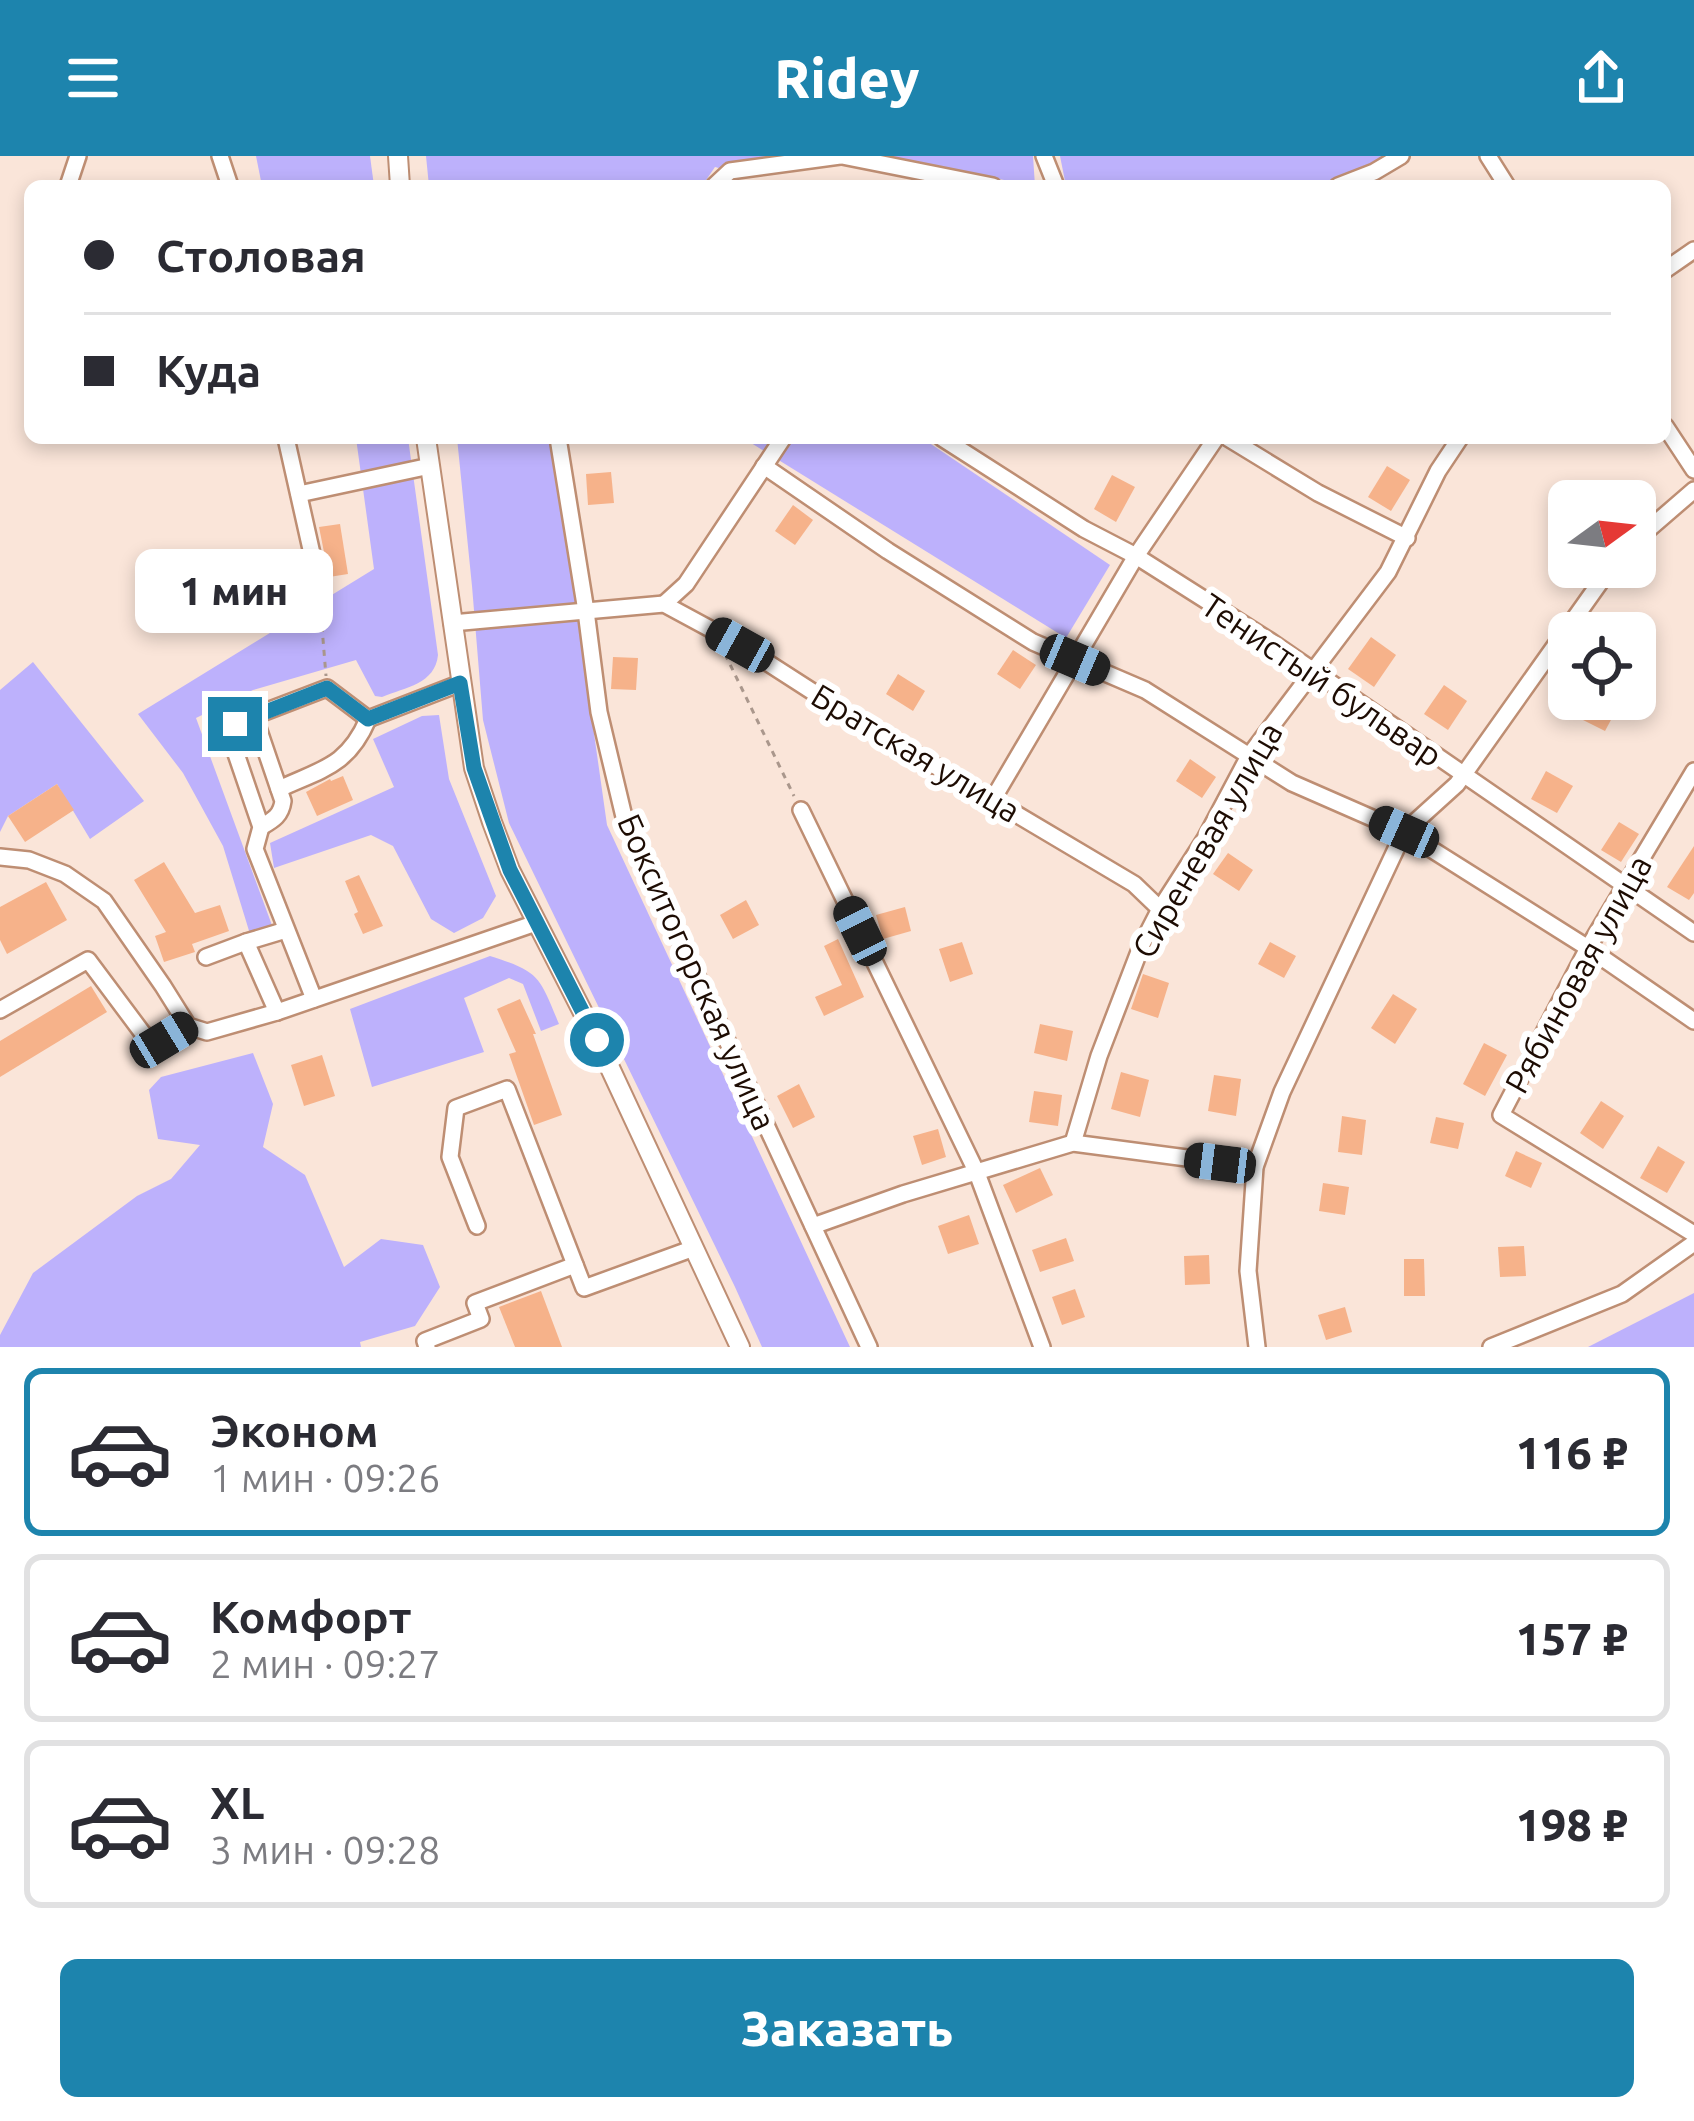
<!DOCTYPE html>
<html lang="ru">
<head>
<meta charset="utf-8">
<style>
	:root { --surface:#fff; --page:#f7f7f7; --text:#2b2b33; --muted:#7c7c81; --line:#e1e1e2; --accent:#1d84ad }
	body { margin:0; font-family:Ubuntu,sans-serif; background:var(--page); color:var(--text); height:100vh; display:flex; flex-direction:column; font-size:45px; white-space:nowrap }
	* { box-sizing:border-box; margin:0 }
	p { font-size:39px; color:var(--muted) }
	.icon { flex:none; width:66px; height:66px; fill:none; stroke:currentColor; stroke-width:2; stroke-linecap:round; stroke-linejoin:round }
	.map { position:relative; height:1191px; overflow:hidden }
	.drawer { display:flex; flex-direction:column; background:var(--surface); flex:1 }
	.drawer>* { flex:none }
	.banner { position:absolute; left:24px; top:24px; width:1647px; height:264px; border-radius:18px; box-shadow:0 6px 18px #0003; display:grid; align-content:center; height:264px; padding:0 60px; background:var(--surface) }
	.needle { width:78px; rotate:75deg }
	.controls { position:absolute; left:1548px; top:324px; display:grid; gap:24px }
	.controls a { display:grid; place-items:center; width:108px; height:108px; border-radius:18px; background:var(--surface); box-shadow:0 6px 18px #0003; font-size:60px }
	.end { position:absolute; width:54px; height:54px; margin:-27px; border:15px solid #1d84ad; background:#fff; box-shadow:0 0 0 6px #fff }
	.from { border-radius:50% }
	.bubble { position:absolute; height:84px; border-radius:18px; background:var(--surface); box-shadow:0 6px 18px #0003; font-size:39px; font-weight:800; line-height:84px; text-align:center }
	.car { position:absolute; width:36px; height:72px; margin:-36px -18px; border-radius:15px; box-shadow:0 0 9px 3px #0007; background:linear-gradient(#222 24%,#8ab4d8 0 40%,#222 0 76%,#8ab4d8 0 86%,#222 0) }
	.banner b { display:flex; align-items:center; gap:42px; height:114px; font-size:45px }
	.banner b+b { border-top:3px solid var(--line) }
	.banner i { width:30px; height:30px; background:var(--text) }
	ul { padding:21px 0 0; list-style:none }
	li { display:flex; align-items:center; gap:36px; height:168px; margin:0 24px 18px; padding:0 36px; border:6px solid var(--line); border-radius:18px }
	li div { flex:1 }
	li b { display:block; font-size:45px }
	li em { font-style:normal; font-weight:800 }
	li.on { border-color:var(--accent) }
	li>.icon { width:108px; height:108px; stroke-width:1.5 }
	.cta { display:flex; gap:24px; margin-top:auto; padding:24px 60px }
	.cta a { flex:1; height:138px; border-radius:18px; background:var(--accent); color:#fff; font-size:48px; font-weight:800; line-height:138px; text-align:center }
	header { display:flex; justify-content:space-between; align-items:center; height:156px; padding:0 60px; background:var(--accent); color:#fff; font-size:54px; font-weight:800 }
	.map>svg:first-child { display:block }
	.green { fill:#bdb1fc }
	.building { fill:#f6b28a }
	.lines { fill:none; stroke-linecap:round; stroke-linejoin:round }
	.minor-casing { stroke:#be8e73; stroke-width:20 }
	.major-casing { stroke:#be8e73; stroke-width:22 }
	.path { stroke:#aa978c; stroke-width:3; stroke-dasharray:6 6; stroke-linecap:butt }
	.minor { stroke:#fff; stroke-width:15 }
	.major { stroke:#fff; stroke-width:18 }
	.route { stroke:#1d84ad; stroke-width:15 }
	.labels { text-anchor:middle; stroke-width:12; stroke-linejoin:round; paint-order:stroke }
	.street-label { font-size:33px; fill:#1d0c03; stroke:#fff }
</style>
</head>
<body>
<header><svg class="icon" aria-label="menu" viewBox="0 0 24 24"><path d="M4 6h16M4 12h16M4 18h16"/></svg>Ridey<svg class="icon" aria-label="share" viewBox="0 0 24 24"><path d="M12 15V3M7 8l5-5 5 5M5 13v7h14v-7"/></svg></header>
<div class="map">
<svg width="1694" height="1191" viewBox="0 0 1694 1191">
	<rect width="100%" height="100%" fill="#fae5d9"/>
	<g class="green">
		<path d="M256,0H370L374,30H262Z"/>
		<path d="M426,0H823L730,15L715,11L702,30H429Z"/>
		<path d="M843,0H1033L1035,30L897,3Z"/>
		<path d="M1060,0H1389L1377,8L1321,30H1066Z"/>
		<path d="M356,282H408L438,499C435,528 406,531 382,541L375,540L356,504L253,534L196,562L273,772L250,778L223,690L183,617L138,558L374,413Z"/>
		<path d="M457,282H552L607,669L850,1191H762L735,1131L509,667L483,564L472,430Z"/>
		<path d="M743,282H922L1110,409L1066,482Z"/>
		<path d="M33,506L144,645L90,683L57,628L8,660L0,676V534Z"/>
		<path d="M439,559L449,623L496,740L483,762L454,777L431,763L393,690L371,679L274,712L270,687L394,631L373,583L422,560Z"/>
		<path d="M490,800C540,816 539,820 559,868L541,875L523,828L509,822L464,842L484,896L372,931L350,853Z"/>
		<path d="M253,897L273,948L263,991L305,1019L344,1111L381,1083L423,1089L440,1131L415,1170L360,1186L361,1191H0V1179L33,1117L137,1040L171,1023L200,989L158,983L149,934L161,921Z"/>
		<path d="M1694,1137V1191H1588Z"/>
	</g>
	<g class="building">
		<path d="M1387,310L1410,324L1391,355L1368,341Z"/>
		<path d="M611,316L614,347L588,349L586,318Z"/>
		<path d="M1112,319L1135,331L1116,366L1094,353Z"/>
		<path d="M793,349L813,364L795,389L775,375Z"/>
		<path d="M340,368L348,418L329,421L319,371Z"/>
		<path d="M1371,481L1396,499L1374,531L1348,513Z"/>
		<path d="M1013,494L1036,509L1020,533L997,518Z"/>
		<path d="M613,501L638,502L636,534L611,533Z"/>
		<path d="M898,518L925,535L913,555L886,538Z"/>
		<path d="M1444,529L1467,545L1448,574L1424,558Z"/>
		<path d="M1591,543H1607L1619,549L1605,575L1581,563Z"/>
		<path d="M1190,603L1216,621L1202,642L1176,625Z"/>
		<path d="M1546,615L1573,630L1557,657L1531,643Z"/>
		<path d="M343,620L353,644L317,660L306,636L330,623L331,625Z"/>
		<path d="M57,628L74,654L25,686L8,660Z"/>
		<path d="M1619,666L1639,678L1621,706L1601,694Z"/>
		<path d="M1694,690V737L1689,744L1667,731Z"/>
		<path d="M1228,697L1253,714L1239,735L1213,718Z"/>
		<path d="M164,706L195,757L220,749L229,775L192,788L195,796L164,806L155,780L166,776L134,724Z"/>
		<path d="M359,719L383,770L363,778L354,758L358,756L345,725Z"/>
		<path d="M46,726L67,764L7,798L0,784V751Z"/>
		<path d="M746,744L759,769L733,783L720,759Z"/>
		<path d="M905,751L911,775L883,783L876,759Z"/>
		<path d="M838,783L864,841L824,860L815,841L842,829L824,790Z"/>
		<path d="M962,786L973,818L950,826L939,793Z"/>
		<path d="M1270,786L1296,800L1284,822L1258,808Z"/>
		<path d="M1143,818L1169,827L1158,862L1131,853Z"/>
		<path d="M91,830L107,856L0,921V885Z"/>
		<path d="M1393,838L1417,853L1395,888L1371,872Z"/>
		<path d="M520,843L536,878H533L562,959L534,969L509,898L516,896L497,853Z"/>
		<path d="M1040,868L1073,875L1067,905L1034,897Z"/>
		<path d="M1484,887L1507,899L1485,940L1463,928Z"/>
		<path d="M322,899L335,940L304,950L291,909Z"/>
		<path d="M1121,916L1149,924L1140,961L1111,953Z"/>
		<path d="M1214,919L1241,923L1236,960L1208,955Z"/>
		<path d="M799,928L815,961L793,972L777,940Z"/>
		<path d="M1034,935L1062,939L1058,970L1029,966Z"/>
		<path d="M1601,945L1624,960L1603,993L1580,977Z"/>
		<path d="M1342,960L1366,964L1362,999L1338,996Z"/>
		<path d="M1436,961L1464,967L1458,993L1430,987Z"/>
		<path d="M938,973L946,1001L922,1009L913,980Z"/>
		<path d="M1658,990L1685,1006L1667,1037L1640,1022Z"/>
		<path d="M1516,995L1542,1007L1531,1032L1505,1020Z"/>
		<path d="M1040,1012L1053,1039L1016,1057L1003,1029Z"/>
		<path d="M1323,1027L1349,1031L1345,1059L1319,1055Z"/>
		<path d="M969,1059L979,1088L948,1098L938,1070Z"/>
		<path d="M1066,1082L1074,1105L1040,1116L1032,1094Z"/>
		<path d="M1524,1090L1526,1120L1500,1121L1498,1091Z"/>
		<path d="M1209,1099L1210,1128L1185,1129L1184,1100Z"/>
		<path d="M1404,1103H1424L1425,1140H1404Z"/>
		<path d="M1075,1133L1085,1161L1062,1169L1052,1141Z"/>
		<path d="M541,1135L562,1191H515L499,1151Z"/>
		<path d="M1345,1151L1352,1176L1326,1184L1318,1159Z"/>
	</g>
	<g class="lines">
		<g class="minor-casing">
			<g id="minor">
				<path d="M220,0L230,30"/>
				<path d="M842,0L993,30"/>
				<path d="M1044,0L1056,30"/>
				<path d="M1488,0L1507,30"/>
				<path d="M68,30L78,0"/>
				<path d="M714,30L730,15L840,0"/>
				<path d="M1338,30L1374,16L1401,0"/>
				<path d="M1665,114L1694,94"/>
				<path d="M1665,270L1694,314"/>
				<path d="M286,282L317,420"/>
				<path d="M558,282L586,455L599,556L625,665L869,1191"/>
				<path d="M942,282L1084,373L1136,400L1270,485L1694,777"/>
				<path d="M1228,282L1318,337L1407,382"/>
				<path d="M764,310L888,395L1033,486L1145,534L1292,627L1404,676L1588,792L1694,865"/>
				<path d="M299,338L430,310"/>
				<path d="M1635,385L1694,334"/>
				<path d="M664,448L686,428L783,282"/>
				<path d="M452,467L664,448L740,489L841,554L1134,728L1160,753"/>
				<path d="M254,560L283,645C281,660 273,664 261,671"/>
				<path d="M1694,615L1588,792L1501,959L1694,1078"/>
				<path d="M279,633C322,613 348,610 368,563"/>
				<path d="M993,643L1136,400L1216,282"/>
				<path d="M801,654L977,1017L1042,1191"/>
				<path d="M0,701L29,704L65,718L104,745L163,830L188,870L207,876L277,856L536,767"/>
				<path d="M246,786L286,774"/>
				<path d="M206,801L246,786L277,856"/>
				<path d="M314,843L255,693L261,671L231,583V574L241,565L327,532L368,563L461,527"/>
				<path d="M0,854L88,804L144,879L164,885L188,870"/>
				<path d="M1073,987L1099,900L1142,788L1160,753L1205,683L1249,600L1388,416L1438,315L1460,282"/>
				<path d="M477,1070L450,1001L456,952L507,933L584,1132L694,1092"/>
				<path d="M813,1070L903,1038L1073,987L1255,1011"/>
				<path d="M427,1191L425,1185L481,1163L475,1147L575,1109"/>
				<path d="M1257,1191L1248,1115L1255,1011L1282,936L1404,676L1457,628L1611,411"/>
				<path d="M1491,1191L1622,1138L1694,1087"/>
			</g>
		</g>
		<g class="major-casing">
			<g id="major">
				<path d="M398,0L400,30"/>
				<path d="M426,282L474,612L492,666L510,714L597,884L740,1191"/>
			</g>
		</g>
		<g class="path">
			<path d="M319,434L326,520"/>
			<path d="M725,498L794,640"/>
		</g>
		<use href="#minor" class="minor"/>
		<use href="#major" class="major"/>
	</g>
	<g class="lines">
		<path class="route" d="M235,568L327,532L368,563L460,527L474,612L510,714L597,884"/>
	</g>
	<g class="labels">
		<g class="street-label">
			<text transform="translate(1322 524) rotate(34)" y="12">Тенистый бульвар</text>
			<text transform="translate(916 597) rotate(31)" y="12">Братская улица</text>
			<text transform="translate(1207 684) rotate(-60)" y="12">Сиреневая улица</text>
			<text transform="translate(697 816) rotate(66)" y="12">Бокситогорская улица</text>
			<text transform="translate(1578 818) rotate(-61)" y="12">Рябиновая улица</text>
		</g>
	</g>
</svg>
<div class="controls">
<a><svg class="needle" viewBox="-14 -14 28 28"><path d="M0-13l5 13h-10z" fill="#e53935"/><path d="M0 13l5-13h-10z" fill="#7c7c81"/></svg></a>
<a><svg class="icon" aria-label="locate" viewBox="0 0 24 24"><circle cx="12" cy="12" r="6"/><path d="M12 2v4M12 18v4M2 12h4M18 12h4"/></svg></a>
</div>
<i class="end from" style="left:597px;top:884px"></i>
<i class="end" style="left:235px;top:568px"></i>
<div class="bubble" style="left:135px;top:393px;width:198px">1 мин</div>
<i class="car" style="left:740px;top:489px;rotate:299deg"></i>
<i class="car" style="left:1075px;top:504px;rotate:113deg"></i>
<i class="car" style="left:1404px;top:676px;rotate:294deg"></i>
<i class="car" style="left:860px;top:775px;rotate:334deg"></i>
<i class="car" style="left:164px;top:884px;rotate:59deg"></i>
<i class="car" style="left:1220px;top:1007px;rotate:277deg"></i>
<div class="banner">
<b><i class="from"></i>Столовая</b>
<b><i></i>Куда</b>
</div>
</div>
<section class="drawer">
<ul>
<li class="on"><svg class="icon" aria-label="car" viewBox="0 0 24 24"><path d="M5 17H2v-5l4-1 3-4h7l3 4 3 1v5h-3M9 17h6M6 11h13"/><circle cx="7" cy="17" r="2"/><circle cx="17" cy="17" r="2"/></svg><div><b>Эконом</b><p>1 мин · 09:26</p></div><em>116 ₽</em></li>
<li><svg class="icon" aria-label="car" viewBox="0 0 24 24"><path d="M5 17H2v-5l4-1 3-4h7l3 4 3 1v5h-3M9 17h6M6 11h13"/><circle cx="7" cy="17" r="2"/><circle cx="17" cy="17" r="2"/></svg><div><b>Комфорт</b><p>2 мин · 09:27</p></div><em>157 ₽</em></li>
<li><svg class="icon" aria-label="car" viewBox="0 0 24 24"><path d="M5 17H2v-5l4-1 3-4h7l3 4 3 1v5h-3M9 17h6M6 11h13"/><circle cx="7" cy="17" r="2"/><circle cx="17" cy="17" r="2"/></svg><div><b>XL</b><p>3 мин · 09:28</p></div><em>198 ₽</em></li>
</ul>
<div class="cta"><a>Заказать</a></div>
</section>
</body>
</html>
